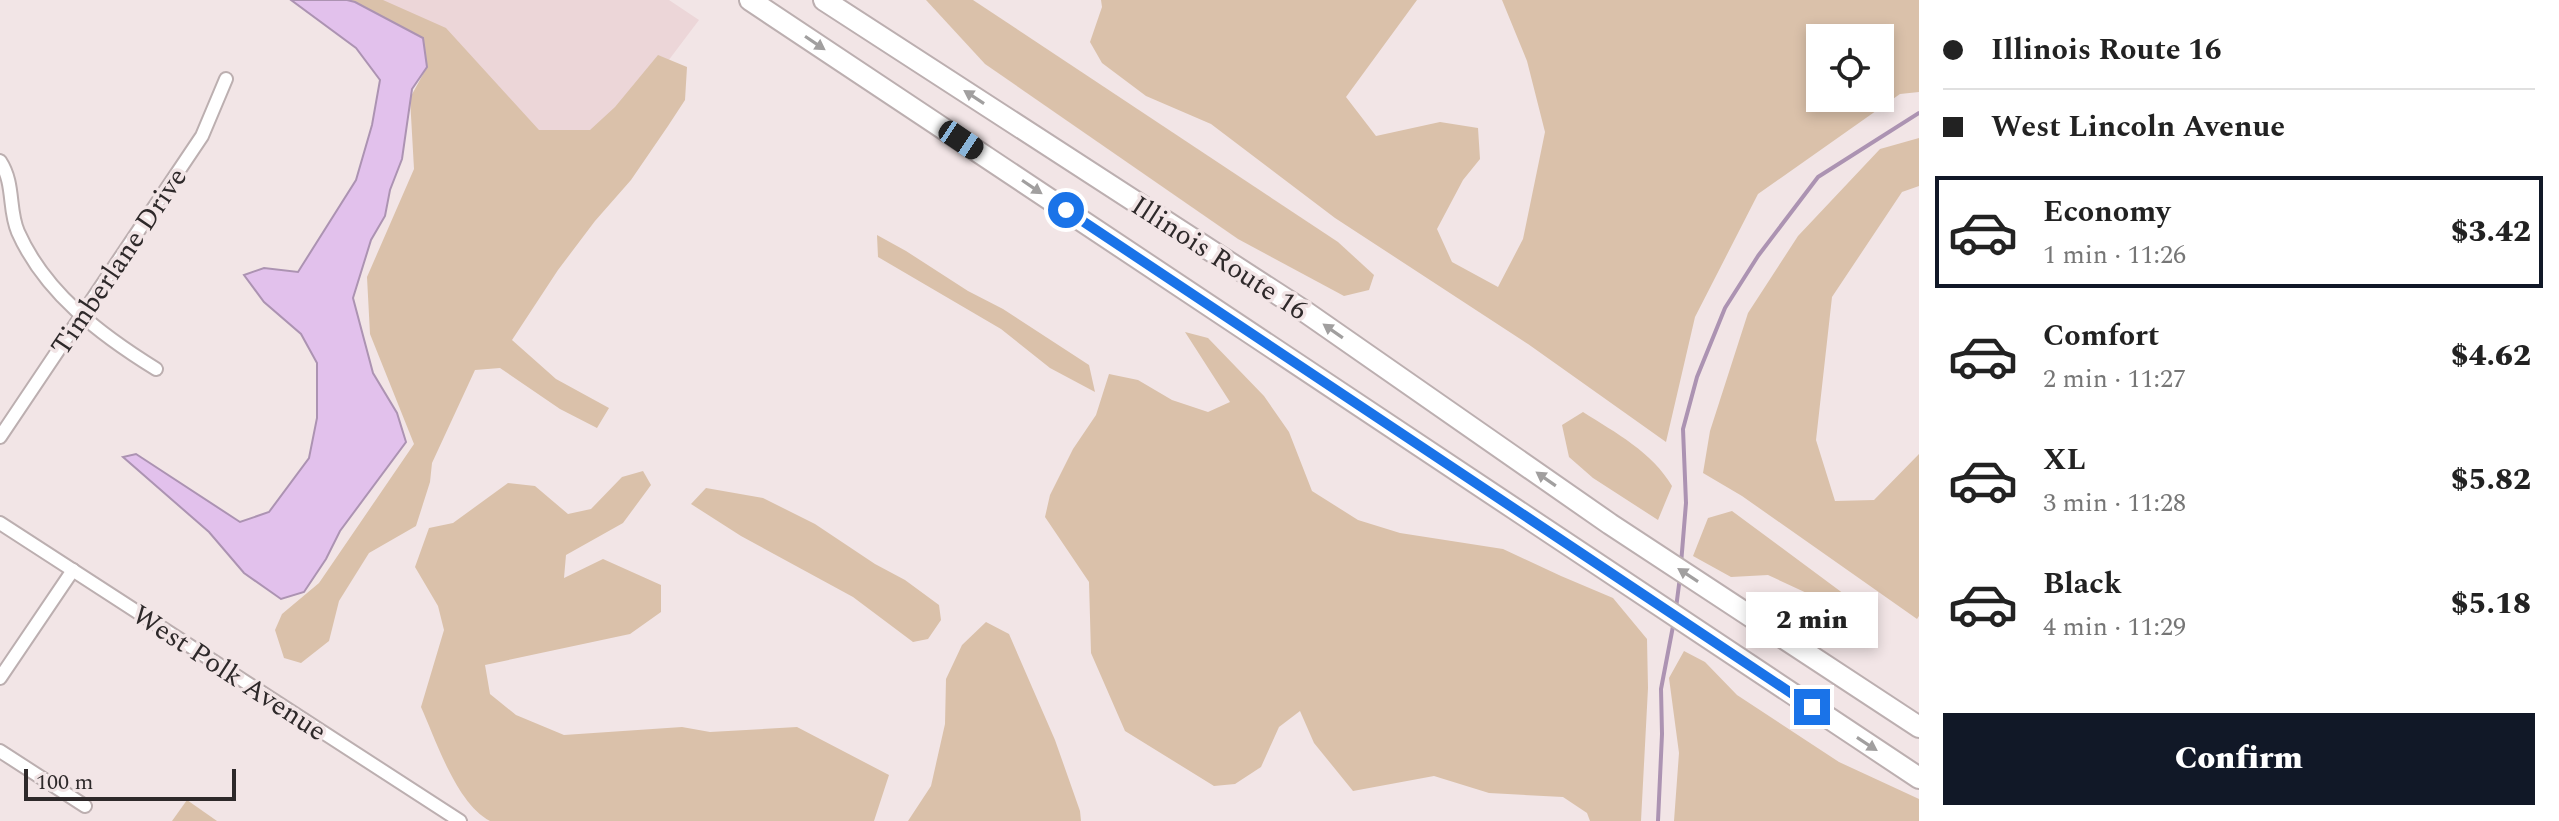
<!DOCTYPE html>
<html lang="en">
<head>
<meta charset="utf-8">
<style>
	:root { --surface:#fff; --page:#f2f2f2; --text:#222; --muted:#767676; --line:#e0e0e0; --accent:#111827 }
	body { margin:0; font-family:Spectral,serif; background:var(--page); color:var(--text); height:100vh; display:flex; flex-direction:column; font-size:30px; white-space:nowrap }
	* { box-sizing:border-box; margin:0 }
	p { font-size:26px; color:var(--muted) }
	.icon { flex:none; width:44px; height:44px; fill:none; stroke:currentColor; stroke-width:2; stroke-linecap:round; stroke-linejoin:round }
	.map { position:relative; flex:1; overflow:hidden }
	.side { display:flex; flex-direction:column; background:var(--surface); width:640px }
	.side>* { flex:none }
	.banner { display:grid; align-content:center; height:176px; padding:0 24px; background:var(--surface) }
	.tools { position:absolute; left:1806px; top:24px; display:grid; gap:16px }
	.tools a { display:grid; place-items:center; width:88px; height:88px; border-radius:0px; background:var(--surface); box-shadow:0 4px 12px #0003; font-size:40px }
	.scale { position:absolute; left:24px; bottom:20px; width:212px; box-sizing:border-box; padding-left:8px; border:4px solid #2e292a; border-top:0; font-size:22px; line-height:28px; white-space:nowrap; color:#2e292a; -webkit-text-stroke:6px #f2e5e6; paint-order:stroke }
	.end { position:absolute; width:36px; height:36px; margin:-18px; border:10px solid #1a73e8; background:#fff; box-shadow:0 0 0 4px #fff }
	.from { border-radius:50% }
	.bubble { position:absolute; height:56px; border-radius:0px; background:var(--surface); box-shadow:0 4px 12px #0003; font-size:26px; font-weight:800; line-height:56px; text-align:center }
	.car { position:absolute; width:24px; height:48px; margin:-24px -12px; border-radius:10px; box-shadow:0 0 6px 2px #0007; background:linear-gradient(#222 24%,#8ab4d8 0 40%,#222 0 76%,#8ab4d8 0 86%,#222 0) }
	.banner b { display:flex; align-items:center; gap:28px; height:76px; font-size:30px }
	.banner b+b { border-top:2px solid var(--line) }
	.banner i { width:20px; height:20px; background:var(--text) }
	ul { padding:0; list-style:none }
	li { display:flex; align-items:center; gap:24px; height:112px; margin:0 16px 12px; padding:0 8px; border:4px solid transparent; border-radius:0px }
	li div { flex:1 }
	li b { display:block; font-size:30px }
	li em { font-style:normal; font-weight:800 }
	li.current { border-color:var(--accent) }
	li>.icon { width:72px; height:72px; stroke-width:1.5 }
	.action { display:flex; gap:16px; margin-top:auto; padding:16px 24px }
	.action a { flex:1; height:92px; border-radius:0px; background:var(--accent); color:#fff; font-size:32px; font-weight:800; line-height:92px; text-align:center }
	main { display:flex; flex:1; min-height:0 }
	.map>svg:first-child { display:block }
	.built { fill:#ecd6d8 }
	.green { fill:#dac1aa; fill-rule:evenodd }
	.water { fill:#e2c1ec; stroke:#ac93b2; stroke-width:2 }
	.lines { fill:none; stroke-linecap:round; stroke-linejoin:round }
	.stream { stroke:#ac93b2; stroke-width:4 }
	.street-casing { stroke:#bcafb0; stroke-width:16 }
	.primary-casing { stroke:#bcafb0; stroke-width:24 }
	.street { stroke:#fff; stroke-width:12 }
	.primary { stroke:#fff; stroke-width:20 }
	.oneway { fill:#a19f9f }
	.route { stroke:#1a73e8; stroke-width:10 }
	.labels { text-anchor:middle; stroke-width:7; stroke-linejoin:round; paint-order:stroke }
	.street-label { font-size:28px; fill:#2e292a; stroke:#f2e5e6 }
</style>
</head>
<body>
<main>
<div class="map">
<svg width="1919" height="821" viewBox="0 0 1919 821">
	<rect width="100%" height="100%" fill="#f2e5e6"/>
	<path class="built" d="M347,0H669L699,20L585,171L423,38Z"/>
	<g class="green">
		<path d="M347,0H383L446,28L539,130H590L615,107L658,55L687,67L685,100L668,126L631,180L595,221L558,270L512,340L556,379L609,408L597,428L560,409L500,368L475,370L432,463L430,482L416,526L369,553L339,601L329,641L301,663L284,658L275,630L282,614L319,583L414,444L370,334L367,277L414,169L410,98L427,67L423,38Z"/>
		<path d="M926,0H973L1338,242L1374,275L1369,290L1344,296L1238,239L985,64Z"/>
		<path d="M1101,0H1417L1346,97L1376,136L1440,122L1478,128L1480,159L1463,180L1437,229L1452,262L1498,287L1523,239L1545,132L1527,61L1502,0H1919V92L1900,94L1758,194L1695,317L1666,442L1528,344L1335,218L1211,124L1146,96L1102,63L1090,42L1102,7ZM1820,38H1880V98H1820Z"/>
		<path d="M1919,138V186L1902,192L1832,297L1816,440L1835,501L1874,500L1919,454V616L1917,619L1742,496L1703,473L1710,431L1748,313L1798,236L1880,149Z"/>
		<path d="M877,235L906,251L968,291L1003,309L1089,365L1095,392L1050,368L1001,329L878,257Z"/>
		<path d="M1185,332L1208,338L1264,396L1289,432L1312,491L1358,520L1400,533L1503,549L1561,576L1613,598L1647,639L1648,688L1641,821H1590L1587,813L1563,797L1489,793L1434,776L1353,791L1314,743L1300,711L1279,727L1261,767L1235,784L1214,786L1125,731L1091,653L1089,582L1045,517L1050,495L1073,449L1096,415L1109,374L1138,380L1172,400L1208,412L1230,402Z"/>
		<path d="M1583,412C1616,433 1652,452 1672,486L1658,520L1593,478L1569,457L1562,425Z"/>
		<path d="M643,471L651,485L623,523L566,555L564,578L603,559L661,585V612L630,634L485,665L490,694L516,715L564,735L682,727L710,732L797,727L889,775L874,821H490C456,803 436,740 421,707L444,630L438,606L415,567L429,528L453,523L508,483L535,486L568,514L591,509L622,477Z"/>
		<path d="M706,488L763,498L815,524L875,564L905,580L939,605L941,620L928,639L913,642L853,597L741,536L691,504Z"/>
		<path d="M1732,511L1844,594L1837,607L1768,575L1731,577L1693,556L1708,518Z"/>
		<path d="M986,622L1009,634L1055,740L1080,811L1081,821H908L931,786L945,724L946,679L962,645Z"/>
		<path d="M1684,651L1705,662L1737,695L1839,762L1919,799V821H1674L1679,753L1669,678Z"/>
		<path d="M187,800L217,821H172Z"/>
	</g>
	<path class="water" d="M291,0H347L355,2L423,38L427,67L412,89L402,159L390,190L385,216L371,240L353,298L373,373L397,413L406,442L340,531L326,559L304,592L281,599L244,573L209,532L123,457L136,454L240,522L269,512L309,458L317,418V363L301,334L264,302L244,275L264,268L298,272L356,180L372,125L380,80L356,48Z"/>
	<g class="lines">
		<g class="stream">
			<path d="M1681,564L1686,503L1683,429L1697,377L1725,308L1758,256L1818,177L1919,113"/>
			<path d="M1676,608L1680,577"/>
			<path d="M1658,821L1662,734L1661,689L1674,621"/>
		</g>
		<g class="street-casing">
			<g id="street">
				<path d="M0,161C15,184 8,209 18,232C45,293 101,335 156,369"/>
				<path d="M0,437L202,136L226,79"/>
				<path d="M0,523L460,821"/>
				<path d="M0,678L73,570"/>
				<path d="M0,751L85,806"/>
			</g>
		</g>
		<g class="primary-casing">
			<g id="primary">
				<path d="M750,0L1919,778"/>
				<path d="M824,0L1307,313L1610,524L1919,727"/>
			</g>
		</g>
		<use href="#street" class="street"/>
		<use href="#primary" class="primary"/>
	</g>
	<defs><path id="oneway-solid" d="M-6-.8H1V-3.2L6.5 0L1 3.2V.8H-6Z" transform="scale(2)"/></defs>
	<g class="oneway">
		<use href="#oneway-solid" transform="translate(815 43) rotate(34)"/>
		<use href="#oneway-solid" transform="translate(974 97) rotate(-147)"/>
		<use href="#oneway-solid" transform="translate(1032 187) rotate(34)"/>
		<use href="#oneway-solid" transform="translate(1333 331) rotate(-145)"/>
		<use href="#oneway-solid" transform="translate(1546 479) rotate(-145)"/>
		<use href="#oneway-solid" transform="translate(1688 575) rotate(-147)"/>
		<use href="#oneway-solid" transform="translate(1867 744) rotate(33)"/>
	</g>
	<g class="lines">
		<path class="route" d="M1066,210L1812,707"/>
	</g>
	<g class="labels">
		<g class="street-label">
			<text transform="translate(1220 257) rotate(33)" y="10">Illinois Route 16</text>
			<text transform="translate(118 261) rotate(-56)" y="10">Timberlane Drive</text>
			<text transform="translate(230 672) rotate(33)" y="10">West Polk Avenue</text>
		</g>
	</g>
</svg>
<div class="tools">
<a><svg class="icon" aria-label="locate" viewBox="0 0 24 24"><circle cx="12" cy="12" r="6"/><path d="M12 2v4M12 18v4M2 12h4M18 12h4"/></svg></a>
</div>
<div class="scale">100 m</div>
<i class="end from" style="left:1066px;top:210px"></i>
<i class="end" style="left:1812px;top:707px"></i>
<div class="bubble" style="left:1746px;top:592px;width:132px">2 min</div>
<i class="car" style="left:961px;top:140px;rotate:124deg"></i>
</div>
<section class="side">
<div class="banner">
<b><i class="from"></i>Illinois Route 16</b>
<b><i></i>West Lincoln Avenue</b>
</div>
<ul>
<li class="current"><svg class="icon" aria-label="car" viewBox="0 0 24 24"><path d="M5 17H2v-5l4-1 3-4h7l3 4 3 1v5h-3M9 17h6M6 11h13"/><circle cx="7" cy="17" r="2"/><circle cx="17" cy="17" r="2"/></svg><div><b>Economy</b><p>1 min · 11:26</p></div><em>$3.42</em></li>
<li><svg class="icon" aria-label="car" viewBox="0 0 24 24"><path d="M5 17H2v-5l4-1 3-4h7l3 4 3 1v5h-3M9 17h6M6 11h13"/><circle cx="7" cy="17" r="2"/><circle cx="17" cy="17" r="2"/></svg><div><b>Comfort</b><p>2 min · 11:27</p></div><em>$4.62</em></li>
<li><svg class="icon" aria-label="car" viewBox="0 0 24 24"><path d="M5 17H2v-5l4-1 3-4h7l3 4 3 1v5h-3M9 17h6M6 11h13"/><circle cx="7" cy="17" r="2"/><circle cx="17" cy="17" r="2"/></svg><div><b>XL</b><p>3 min · 11:28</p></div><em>$5.82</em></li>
<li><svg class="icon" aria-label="car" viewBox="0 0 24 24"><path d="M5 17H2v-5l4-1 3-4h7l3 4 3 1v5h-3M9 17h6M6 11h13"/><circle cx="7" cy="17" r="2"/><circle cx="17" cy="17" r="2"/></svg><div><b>Black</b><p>4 min · 11:29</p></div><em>$5.18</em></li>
</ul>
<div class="action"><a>Confirm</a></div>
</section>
</main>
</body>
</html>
